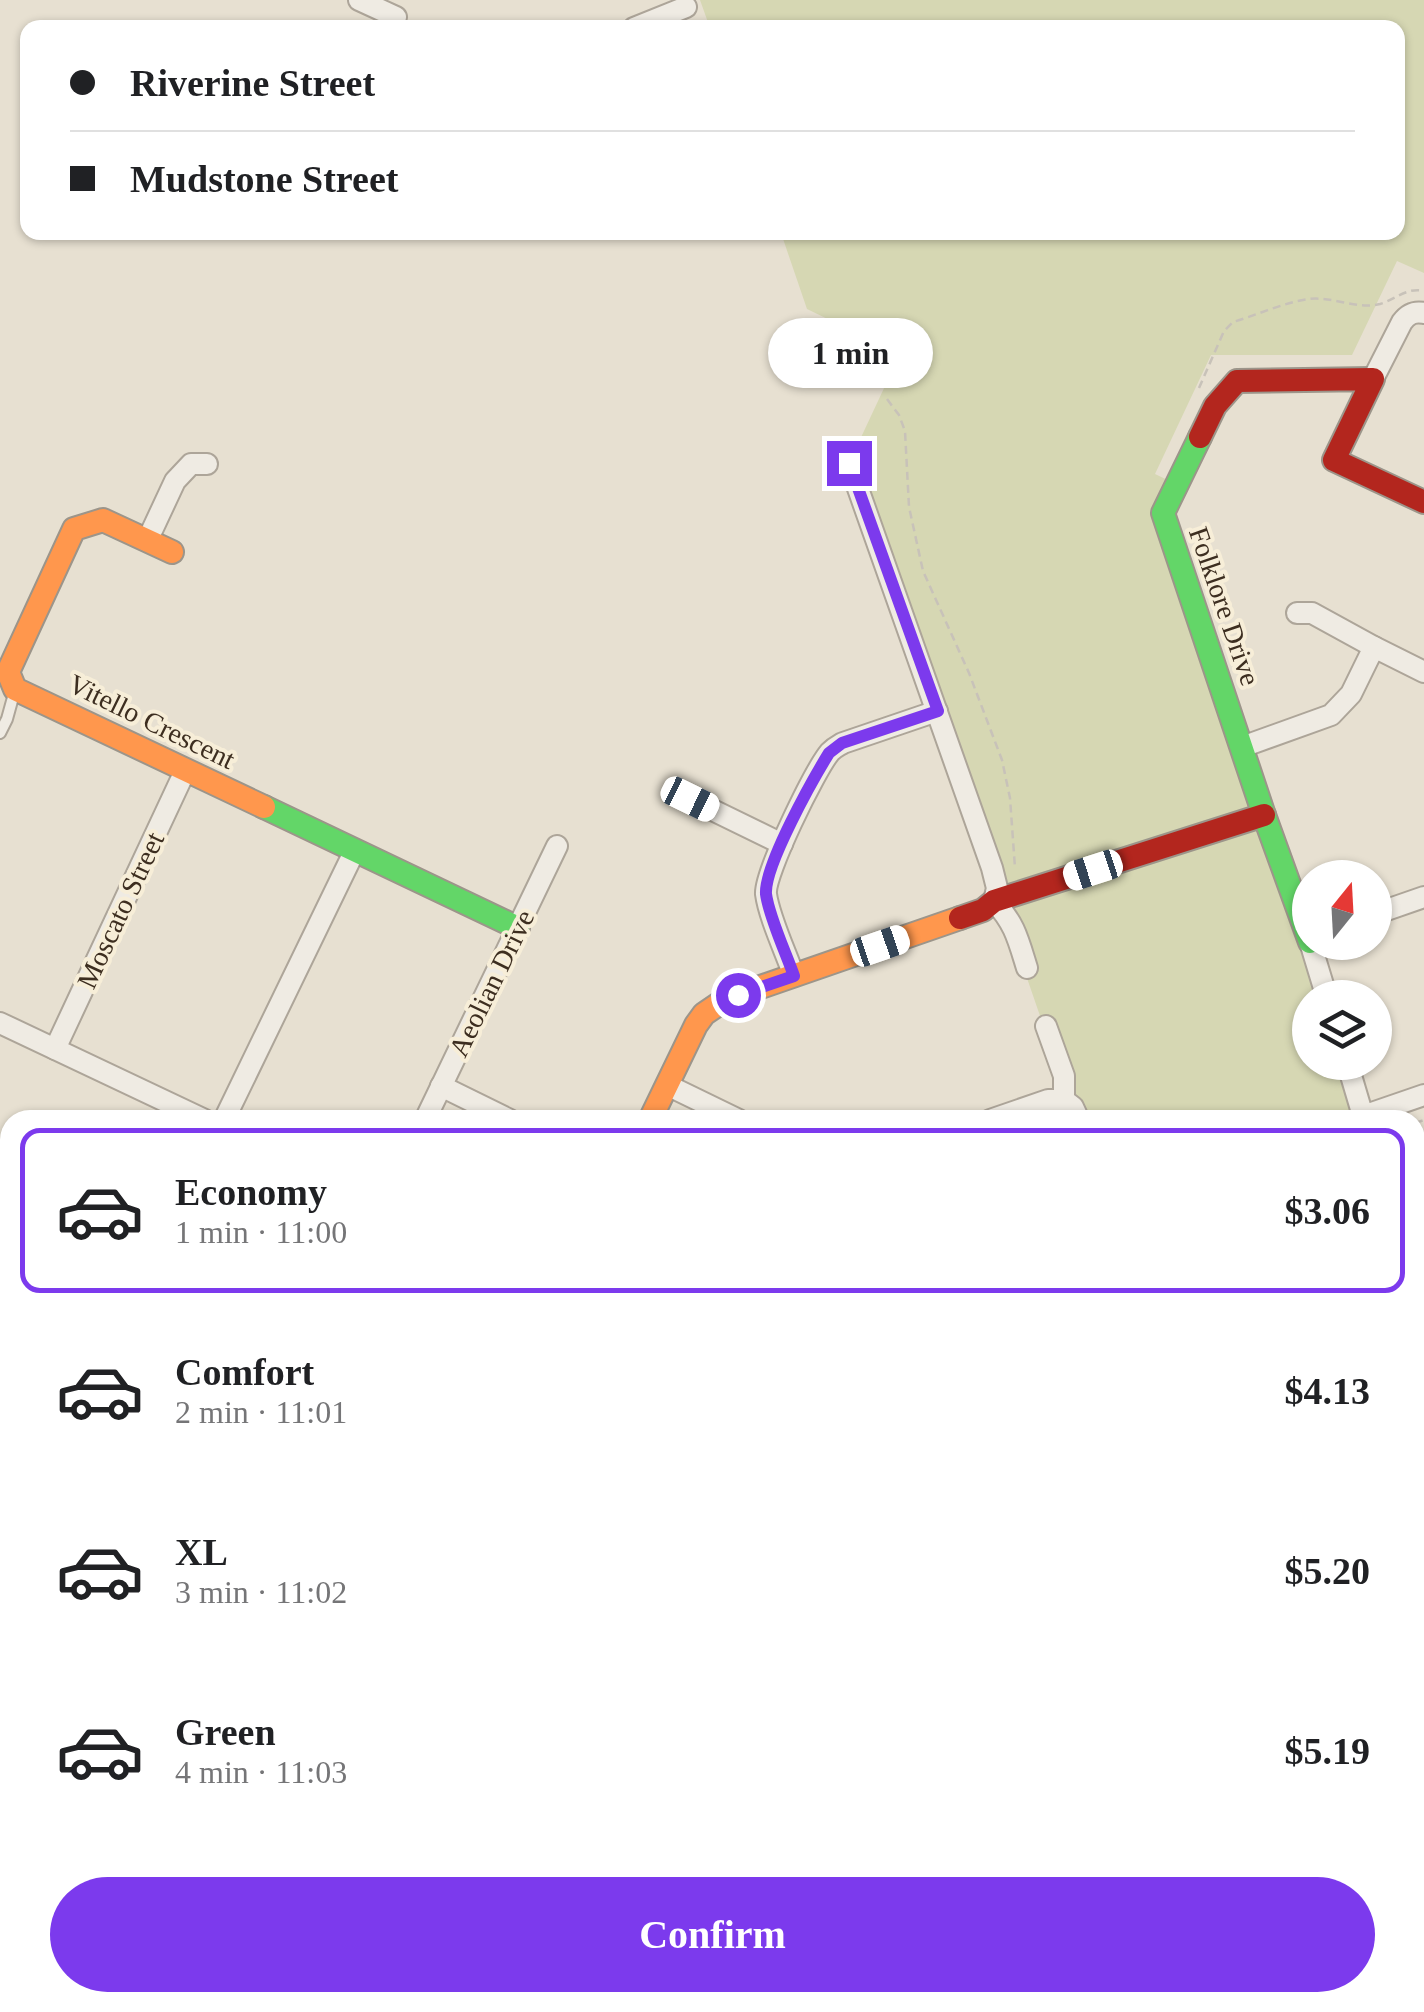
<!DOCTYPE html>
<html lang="en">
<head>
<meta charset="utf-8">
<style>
	:root { --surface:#fff; --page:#f6f6f6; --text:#202124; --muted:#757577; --line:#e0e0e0; --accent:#7c3aed }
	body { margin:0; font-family:Georgia,serif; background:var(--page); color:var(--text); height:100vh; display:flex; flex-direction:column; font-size:38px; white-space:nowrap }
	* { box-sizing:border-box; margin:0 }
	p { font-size:32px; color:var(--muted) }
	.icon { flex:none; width:55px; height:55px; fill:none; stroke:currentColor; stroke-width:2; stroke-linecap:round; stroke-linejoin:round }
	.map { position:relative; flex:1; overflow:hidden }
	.side { position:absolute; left:0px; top:1110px; width:1425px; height:902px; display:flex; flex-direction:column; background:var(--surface); border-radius:30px 30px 0 0; box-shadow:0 2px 8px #0004 }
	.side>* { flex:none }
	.top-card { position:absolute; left:20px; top:20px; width:1385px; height:220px; border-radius:20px; box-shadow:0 2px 8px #0004; display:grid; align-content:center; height:220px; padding:0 50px; background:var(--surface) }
	.needle { width:65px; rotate:18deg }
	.tools { position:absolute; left:1292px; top:860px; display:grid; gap:20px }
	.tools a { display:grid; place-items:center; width:100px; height:100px; border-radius:50%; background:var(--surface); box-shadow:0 2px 8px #0004; font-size:50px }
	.end { position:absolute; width:45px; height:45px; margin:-22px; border:12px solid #7c3aed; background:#fff; box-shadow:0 0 0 5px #fff }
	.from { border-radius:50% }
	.bubble { position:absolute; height:70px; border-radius:35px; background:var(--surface); box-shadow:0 2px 8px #0004; font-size:32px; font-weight:600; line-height:70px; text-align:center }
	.car { position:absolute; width:30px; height:60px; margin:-30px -15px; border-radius:12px; box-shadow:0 0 8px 2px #0007; background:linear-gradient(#fff 24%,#345 0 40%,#fff 0 76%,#345 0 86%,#fff 0) }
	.top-card b { display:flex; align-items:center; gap:35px; height:95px; font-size:38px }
	.top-card b+b { border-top:2px solid var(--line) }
	.top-card i { width:25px; height:25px; background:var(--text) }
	ul { padding:18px 0 0; list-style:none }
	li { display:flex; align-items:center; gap:30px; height:165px; margin:0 20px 15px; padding:0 30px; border:5px solid transparent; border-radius:20px }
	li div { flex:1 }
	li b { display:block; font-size:38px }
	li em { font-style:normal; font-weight:600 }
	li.on { border-color:var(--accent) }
	li>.icon { width:90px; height:90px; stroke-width:1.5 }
	.action { display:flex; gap:20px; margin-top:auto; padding:20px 50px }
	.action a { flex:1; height:115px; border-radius:60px; background:var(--accent); color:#fff; font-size:40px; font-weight:600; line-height:115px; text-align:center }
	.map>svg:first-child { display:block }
	.green { fill:#d6d7b3 }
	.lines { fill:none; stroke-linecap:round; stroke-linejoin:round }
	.lane-casing { stroke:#ada599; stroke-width:14 }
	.street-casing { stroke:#ada599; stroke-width:24 }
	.fast-casing { stroke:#9c958a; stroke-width:26 }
	.slow-casing { stroke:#9c958a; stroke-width:26 }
	.jam-casing { stroke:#9c958a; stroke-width:26 }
	.path { stroke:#c8c2b9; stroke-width:2.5; stroke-dasharray:8 5; stroke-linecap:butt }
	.lane { stroke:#efebe3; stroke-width:10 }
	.street { stroke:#efebe3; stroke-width:20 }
	.fast { stroke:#63d668; stroke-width:22 }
	.slow { stroke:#ff974d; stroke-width:22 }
	.jam { stroke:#b3261e; stroke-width:22 }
	.route { stroke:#7c3aed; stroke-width:12 }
	.labels { text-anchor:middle; stroke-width:8; stroke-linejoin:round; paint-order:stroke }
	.street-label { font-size:28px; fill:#3d2e20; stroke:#f7eed8 }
</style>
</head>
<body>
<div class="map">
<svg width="1424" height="2012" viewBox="0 0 1424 2012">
	<rect width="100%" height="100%" fill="#e7e0d1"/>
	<g class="green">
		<path d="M700,0H1424V273L1397,261L1352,355H1211L1155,474L1176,484L1163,513L1329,997L1310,998V1062L1352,1063L1372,1120H1076L849,463L900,354L807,309L781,233L1398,232V28H710Z"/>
		<path d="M1415,1244L1424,1270V2012H1384L1380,2003L1415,2002Z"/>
	</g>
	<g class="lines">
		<g class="lane-casing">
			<path id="lane" d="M0,733L7,719L15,690"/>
		</g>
		<g class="street-casing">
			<g id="street">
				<path d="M359,0L396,17"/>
				<path d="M634,28L686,7"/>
				<path d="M1373,379L1402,322C1408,314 1414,311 1424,313"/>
				<path d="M849,463L992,868L997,888L994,901C1015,924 1018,939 1027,968"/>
				<path d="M147,541L175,481L191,464H207"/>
				<path d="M1297,613H1312L1374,647"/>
				<path d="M1242,747L1331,715L1351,694L1374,647L1424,672"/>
				<path d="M690,799L782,844"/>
				<path d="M1375,914L1424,897"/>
				<path d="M1310,942L1327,998"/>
				<path d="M794,976C786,953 769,917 766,894C764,874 815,770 830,752C835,747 836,747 843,743L937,711"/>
				<path d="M0,1023L205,1120"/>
				<path d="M1046,1026L1064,1076V1100L1073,1107L1079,1120"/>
				<path d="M55,1049L185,771"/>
				<path d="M1347,1062L1363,1116L1424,1095"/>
				<path d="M667,1085L739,1120"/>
				<path d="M441,1086L510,1120"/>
				<path d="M224,1120L354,852"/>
				<path d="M425,1120L557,846"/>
				<path d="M990,1120L1048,1100H1064"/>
				<path d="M0,1221L10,1226"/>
				<path d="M0,1558L10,1537"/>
				<path d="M0,1737L10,1742"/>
				<path d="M908,2002L917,2012"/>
				<path d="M1379,2002L1383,2012"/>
				<path d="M0,2010L10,1995"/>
				<path d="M216,2012L221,2002"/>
				<path d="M843,2012L853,2002"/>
				<path d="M998,2012L1008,2002"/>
			</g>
		</g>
		<g class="fast-casing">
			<g id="fast">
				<path d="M1200,437L1163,513L1264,815L1310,942"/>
				<path d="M264,807L518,928"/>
				<path d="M0,1436L10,1440"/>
				<path d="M1415,1598L1424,1591"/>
				<path d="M1415,1622L1424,1616"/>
			</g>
		</g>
		<g class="slow-casing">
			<g id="slow">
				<path d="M172,552L103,520L74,529L8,672L15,689L264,807"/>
				<path d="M650,1120L696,1025L704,1014L726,999L960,918"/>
			</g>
		</g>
		<g class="jam-casing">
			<g id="jam">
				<path d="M1200,437L1215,406L1237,381L1373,379L1334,460L1424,502"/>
				<path d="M960,918L983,910L994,901L1264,815"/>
				<path d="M584,2012L589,2002"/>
			</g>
		</g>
		<g class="path">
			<path d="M1199,388L1224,331L1233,322C1257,315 1285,302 1309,299C1332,296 1357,310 1380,304C1396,299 1407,287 1424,291"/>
			<path d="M887,399L899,415L905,431L909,507L923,571L969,673L1002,760L1010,798L1015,868"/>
			<path d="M1415,1123L1424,1120"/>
			<path d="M1415,1268L1421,1284L1424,1283"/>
			<path d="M0,1477L10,1485"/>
			<path d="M612,2004L629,2012"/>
			<path d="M624,2012L628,2002"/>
		</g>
		<use href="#lane" class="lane"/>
		<use href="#street" class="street"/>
		<use href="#fast" class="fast"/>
		<use href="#slow" class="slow"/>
		<use href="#jam" class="jam"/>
	</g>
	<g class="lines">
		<path class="route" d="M738,995L794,976C786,953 769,917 766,894C764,866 813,779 829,753L842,743L938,711L849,463"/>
	</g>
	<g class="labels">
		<g class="street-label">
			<text transform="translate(1225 606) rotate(71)" y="10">Folklore Drive</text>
			<text transform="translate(152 721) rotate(26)" y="10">Vitello Crescent</text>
			<text transform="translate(120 910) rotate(-65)" y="10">Moscato Street</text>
			<text transform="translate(491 983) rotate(-64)" y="10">Aeolian Drive</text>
		</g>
	</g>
</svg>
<div class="tools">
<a><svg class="needle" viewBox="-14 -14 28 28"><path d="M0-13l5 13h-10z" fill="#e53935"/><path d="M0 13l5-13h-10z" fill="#757577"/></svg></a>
<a><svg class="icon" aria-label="layers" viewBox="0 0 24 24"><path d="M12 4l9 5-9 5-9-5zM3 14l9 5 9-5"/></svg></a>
</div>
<i class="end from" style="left:738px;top:995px"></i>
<i class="end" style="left:849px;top:463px"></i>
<div class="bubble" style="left:768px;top:318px;width:165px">1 min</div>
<i class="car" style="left:690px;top:799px;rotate:116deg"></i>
<i class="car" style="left:1093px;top:870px;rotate:252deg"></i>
<i class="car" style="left:880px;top:946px;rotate:71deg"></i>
<div class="top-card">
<b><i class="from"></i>Riverine Street</b>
<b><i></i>Mudstone Street</b>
</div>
<section class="side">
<ul>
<li class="on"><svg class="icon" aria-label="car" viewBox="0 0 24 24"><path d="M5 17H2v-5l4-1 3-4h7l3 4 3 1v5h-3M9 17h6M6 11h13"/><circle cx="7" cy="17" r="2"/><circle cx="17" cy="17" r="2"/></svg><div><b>Economy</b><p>1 min · 11:00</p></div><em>$3.06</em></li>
<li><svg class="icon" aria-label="car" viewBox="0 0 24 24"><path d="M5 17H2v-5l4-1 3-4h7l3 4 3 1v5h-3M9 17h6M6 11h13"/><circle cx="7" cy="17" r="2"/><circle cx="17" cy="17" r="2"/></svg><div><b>Comfort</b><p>2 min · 11:01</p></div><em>$4.13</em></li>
<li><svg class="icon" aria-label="car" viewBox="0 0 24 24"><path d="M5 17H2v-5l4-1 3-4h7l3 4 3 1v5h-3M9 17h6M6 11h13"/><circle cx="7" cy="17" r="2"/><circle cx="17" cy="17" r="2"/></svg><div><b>XL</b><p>3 min · 11:02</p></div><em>$5.20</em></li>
<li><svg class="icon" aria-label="car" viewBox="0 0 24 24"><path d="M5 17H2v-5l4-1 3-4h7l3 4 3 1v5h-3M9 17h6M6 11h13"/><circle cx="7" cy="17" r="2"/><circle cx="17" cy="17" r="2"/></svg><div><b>Green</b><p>4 min · 11:03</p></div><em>$5.19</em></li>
</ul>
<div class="action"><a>Confirm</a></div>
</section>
</div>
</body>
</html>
